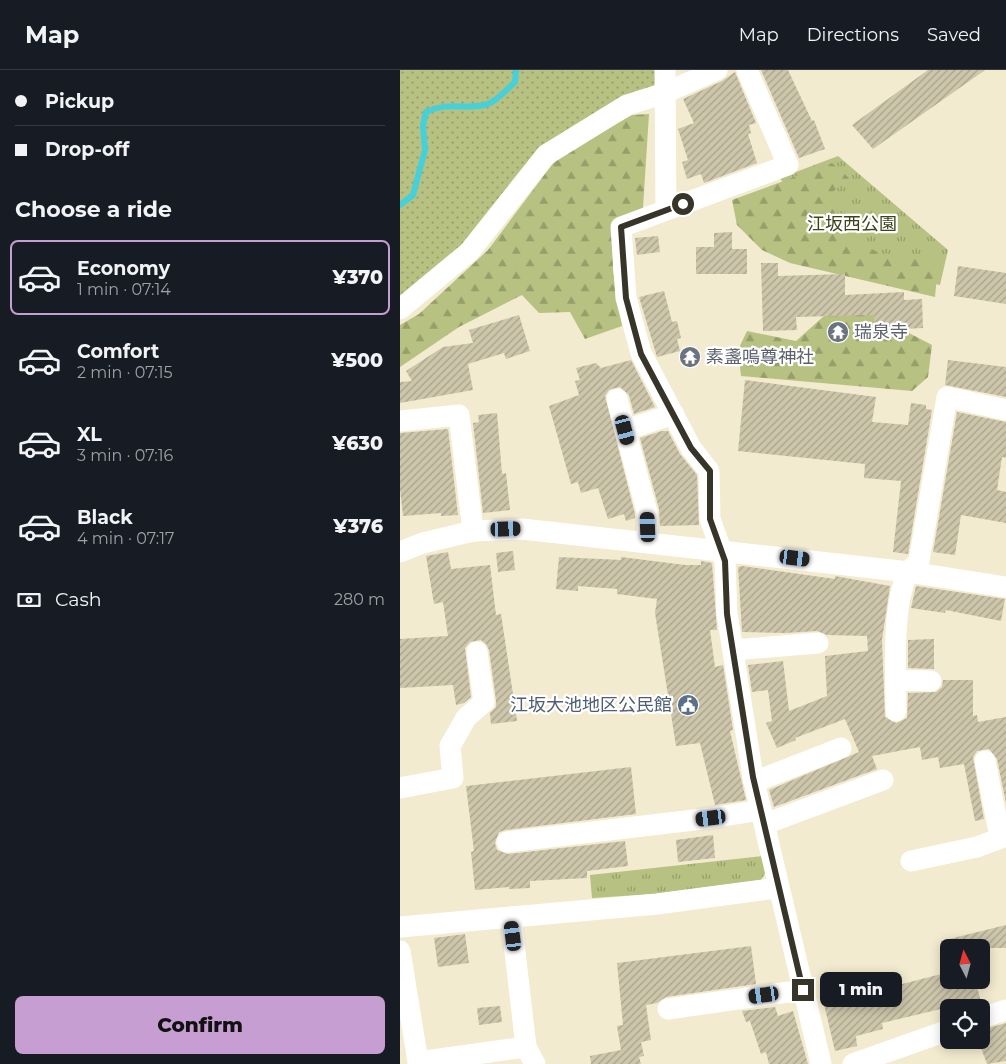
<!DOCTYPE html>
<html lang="en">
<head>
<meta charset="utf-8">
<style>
	:root { --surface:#171b24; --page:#242831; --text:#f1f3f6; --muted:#9ea1a6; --line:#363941; --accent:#c69ed1 }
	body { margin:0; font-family:Montserrat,"Noto Sans JP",sans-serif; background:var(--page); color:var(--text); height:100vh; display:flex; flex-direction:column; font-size:19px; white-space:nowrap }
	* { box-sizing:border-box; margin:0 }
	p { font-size:16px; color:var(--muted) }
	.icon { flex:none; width:28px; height:28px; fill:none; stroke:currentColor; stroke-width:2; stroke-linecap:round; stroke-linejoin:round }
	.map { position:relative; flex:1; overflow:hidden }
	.panel { display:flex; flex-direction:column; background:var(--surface); width:400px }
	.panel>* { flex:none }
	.hud { display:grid; align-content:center; height:110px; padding:0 15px; background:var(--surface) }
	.needle { width:32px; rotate:354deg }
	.fabs { position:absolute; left:540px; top:869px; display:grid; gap:10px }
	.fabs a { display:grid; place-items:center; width:50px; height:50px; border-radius:8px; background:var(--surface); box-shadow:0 2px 12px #0003; font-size:25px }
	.end { position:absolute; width:22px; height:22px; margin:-11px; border:6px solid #373429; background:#fff; box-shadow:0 0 0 2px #fff }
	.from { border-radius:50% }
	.bubble { position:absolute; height:35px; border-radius:8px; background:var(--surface); box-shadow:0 2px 12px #0003; font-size:16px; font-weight:800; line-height:35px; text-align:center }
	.car { position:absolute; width:15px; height:30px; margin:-15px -8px; border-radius:6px; box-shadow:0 0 4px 1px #0007; background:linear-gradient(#222 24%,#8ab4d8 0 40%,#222 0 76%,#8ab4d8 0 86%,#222 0) }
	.hud b { display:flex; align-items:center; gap:18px; height:48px; font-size:19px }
	.hud b+b { border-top:1px solid var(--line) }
	.hud i { width:12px; height:12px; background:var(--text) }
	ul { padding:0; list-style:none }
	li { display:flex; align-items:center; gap:15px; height:75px; margin:0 10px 8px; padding:0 5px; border:2px solid transparent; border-radius:8px }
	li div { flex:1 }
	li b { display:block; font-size:19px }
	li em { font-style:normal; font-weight:800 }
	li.on { border-color:var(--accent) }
	li>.icon { width:45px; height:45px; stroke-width:1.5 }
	h2 { padding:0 15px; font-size:22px; line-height:60px }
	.pay { display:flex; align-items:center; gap:12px; height:55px; padding:0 15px; font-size:19px }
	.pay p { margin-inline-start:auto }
	.action { display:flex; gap:10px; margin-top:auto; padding:10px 15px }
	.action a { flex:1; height:58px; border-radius:8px; background:var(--accent); color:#111; font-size:20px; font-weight:800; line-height:58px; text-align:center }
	header { display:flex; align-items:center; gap:30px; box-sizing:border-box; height:70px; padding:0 25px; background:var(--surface); border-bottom:1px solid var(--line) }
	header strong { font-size:24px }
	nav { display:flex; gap:28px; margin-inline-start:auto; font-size:18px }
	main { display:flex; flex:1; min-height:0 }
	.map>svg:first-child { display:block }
	.grass { fill:url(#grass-tufts) }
	.forest { fill:url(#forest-firs) }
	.garden { fill:url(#garden-dots) }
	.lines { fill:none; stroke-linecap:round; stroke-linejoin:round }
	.stream { stroke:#46d0d9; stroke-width:6 }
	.building { fill:url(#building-hatch) }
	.minor { stroke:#fff; stroke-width:21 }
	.route { stroke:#373429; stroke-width:6 }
	.labels { text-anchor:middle; stroke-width:4.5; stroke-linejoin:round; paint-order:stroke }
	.park-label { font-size:18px; fill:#3d431d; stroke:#fff }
	.worship-label { font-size:18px; fill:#5b616d; stroke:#fff; text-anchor:start }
	.service-label { font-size:18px; fill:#4e5e75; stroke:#fff; text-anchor:end }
</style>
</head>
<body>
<header>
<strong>Map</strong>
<nav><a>Map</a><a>Directions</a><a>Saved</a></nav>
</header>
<main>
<section class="panel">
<div class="hud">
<b><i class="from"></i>Pickup</b>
<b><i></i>Drop-off</b>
</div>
<h2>Choose a ride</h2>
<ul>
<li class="on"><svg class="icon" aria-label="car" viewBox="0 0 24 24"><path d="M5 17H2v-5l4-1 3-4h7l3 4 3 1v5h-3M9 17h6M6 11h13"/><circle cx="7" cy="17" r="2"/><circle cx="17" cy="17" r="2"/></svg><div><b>Economy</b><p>1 min · 07:14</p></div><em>¥370</em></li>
<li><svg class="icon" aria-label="car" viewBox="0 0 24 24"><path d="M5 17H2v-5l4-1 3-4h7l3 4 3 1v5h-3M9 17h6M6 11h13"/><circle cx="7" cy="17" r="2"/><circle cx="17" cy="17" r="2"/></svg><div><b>Comfort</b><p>2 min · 07:15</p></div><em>¥500</em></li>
<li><svg class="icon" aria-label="car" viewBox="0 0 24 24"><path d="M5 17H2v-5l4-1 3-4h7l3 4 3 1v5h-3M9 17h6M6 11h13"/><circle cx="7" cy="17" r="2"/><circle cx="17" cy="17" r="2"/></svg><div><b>XL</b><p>3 min · 07:16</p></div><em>¥630</em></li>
<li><svg class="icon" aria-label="car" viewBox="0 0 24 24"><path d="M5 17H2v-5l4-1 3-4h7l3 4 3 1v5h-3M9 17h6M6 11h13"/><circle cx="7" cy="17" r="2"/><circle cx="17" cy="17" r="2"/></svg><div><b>Black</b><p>4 min · 07:17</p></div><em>¥376</em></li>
</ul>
<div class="pay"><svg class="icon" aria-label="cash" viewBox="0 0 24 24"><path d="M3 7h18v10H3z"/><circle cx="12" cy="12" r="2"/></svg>Cash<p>280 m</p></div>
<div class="action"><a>Confirm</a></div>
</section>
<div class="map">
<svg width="606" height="994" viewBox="0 0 606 994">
	<defs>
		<pattern id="grass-tufts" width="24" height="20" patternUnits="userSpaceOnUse" patternTransform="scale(1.25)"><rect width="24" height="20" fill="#b7c181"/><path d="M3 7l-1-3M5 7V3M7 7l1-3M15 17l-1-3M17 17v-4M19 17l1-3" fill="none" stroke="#969e6a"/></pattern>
		<pattern id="forest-firs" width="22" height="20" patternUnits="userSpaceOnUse" patternTransform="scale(1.25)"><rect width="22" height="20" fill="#b7c181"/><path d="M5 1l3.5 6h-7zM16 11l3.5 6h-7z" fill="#969e6a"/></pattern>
		<pattern id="garden-dots" width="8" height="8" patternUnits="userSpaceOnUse" patternTransform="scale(1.25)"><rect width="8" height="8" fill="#b7c181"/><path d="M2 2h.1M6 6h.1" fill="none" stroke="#969e6a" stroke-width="1.8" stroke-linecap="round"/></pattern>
		<pattern id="building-hatch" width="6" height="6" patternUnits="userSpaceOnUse" patternTransform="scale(1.25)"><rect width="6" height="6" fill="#cdc6ab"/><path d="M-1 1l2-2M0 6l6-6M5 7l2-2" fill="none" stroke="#a7a28b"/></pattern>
	</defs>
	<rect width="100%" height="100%" fill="#f2ebcf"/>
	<g class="grass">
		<path d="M438,86L548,180L540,215L409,190V153L380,108Z"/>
		<path d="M363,786L366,802L361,810L254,824L192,828L190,805Z"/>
	</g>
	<g class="forest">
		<path d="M249,44L243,138L212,152L213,201L222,256L185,269L170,242L139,243L122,225L59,257L0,297V255L19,244L88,180L157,88L232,45Z"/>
		<path d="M432,93L449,108L428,126L449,168L498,192L539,184L535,227L390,193L362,180L337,155L332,130Z"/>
		<path d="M459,237L532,275L528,307L512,321L341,306L338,280L347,261L396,271L425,245Z"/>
	</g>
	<path class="garden" d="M0,0H255V16L220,29L67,173L0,227Z"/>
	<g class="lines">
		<path class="stream" d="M0,135L13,125L25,80L23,55L26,42C49,31 63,40 84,35C95,33 106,20 115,12L116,0"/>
	</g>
	<g class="building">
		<path d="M361,0H388L412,51L414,50L425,79L399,88Z"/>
		<path d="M528,0H585L473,79L452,55Z"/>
		<path d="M335,2L356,53L349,55L351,63L348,64L357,93L304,113L301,104L287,109L282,92L288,90L278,59L294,53L283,29L322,11Z"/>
		<path d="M332,162V179H347V204H296V177H314V163Z"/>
		<path d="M258,166L260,182L237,185L235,168Z"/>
		<path d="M361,193H378V206L445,204V225L504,222V230L522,229L523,258L503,259V254L474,255V245L396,247L397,260L363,261Z"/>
		<path d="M558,196L606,203V234L554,226Z"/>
		<path d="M264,221L272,252L277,251L281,268L277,269L280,281L257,287L239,227Z"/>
		<path d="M119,245L130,281L106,289L104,283L68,294L73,320L0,333V312L12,311L6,301L43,277L73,273L69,260Z"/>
		<path d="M231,290L255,337L234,344L229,325L220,317L209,320L205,326L235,444V448L226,451L224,444L208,449L198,418L181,423L178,412L171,414L149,336L179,325L175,311L180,310L176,298L196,293L201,298Z"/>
		<path d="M548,290L606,297V327L545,315Z"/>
		<path d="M345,310L476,327L472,352L508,355L511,333L526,335V339L532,340L508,484L493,482L501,411L464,408L465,394L338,381Z"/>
		<path d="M557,342L606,352V388L602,387L597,420L606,422V453L561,445L555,485L533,482Z"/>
		<path d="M97,343L102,404L106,403L110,440L83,443L73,353L79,352L78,345Z"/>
		<path d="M48,359L58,445L41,446V443L3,446L0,419V363Z"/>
		<path d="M262,361H268L280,384L297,405L299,455L260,456L259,439L240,368Z"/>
		<path d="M113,481L115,500L98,502L96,483Z"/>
		<path d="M48,482L51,499L90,495L96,545L101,544L117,651L91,654L90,643L96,637V630L89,580L86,574L81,570L70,572L65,578L71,627L64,633L56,635L53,615L0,618V569L48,566L43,532L34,534L26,486Z"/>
		<path d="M159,487L221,490V487L285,495H301V491L312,493L317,560H310L315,597L323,595L333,660L330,661L346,730L315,735L300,673L276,676L255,543L257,529L217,524V519L178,516V521L156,519Z"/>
		<path d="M342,496L435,509V506L490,516L482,570L485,647L496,653L507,648L508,623L536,622L542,617L543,610H573V646L577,645L578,652L606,647V733L597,689L589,679L577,681L573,687L584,749L575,751L564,694L540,698L538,687L522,690L520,677L472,686L477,699L374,737L369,720L459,682L445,649L395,668L396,670L377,678L366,653L372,651L368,620L352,622L348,595L383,591L389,641L427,626L425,586L468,581L467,566L427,565L417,561L385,563L342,562L338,497Z"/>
		<path d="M516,516L605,529L601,551L546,540L545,543L511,538Z"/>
		<path d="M534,569V599L508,598V570Z"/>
		<path d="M231,697L236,744L106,760L99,762L95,773L97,780L108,784L225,771L228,796L187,801V808L130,811V818L109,819V817L75,820L71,782L74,781L66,716Z"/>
		<path d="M313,765L315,788L278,792L276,770Z"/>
		<path d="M606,855V878H542L541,871Z"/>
		<path d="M65,864L69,893L38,897L34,868Z"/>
		<path d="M351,876L356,914L266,927L257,933L246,935L251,970L241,972L244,986L239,987L241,994H191L190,986L221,980L217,956L223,955L217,893Z"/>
		<path d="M549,902V910H575L582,935L575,938H545L482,953L483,959L456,966L457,976L435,981L424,934Z"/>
		<path d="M100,936L102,952L79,955L77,938Z"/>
		<path d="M375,937L378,946L393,941L408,994H369L366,982L361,984L350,951L346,952L342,941Z"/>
		<path d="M606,953V991L587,994L578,970H581V960Z"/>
	</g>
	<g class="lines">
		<g class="minor">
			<path d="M265,0L266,140"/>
			<path d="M347,0L388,95L221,157L226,228L241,283L291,378L309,401L310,449L325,491L327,544L353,707L421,994"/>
			<path d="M0,239L69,182L146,85L227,35L265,23L317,0"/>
			<path d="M217,329L247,442L248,472"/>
			<path d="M0,351L59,345L73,461"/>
			<path d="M225,360L274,344"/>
			<path d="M0,482L23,473L73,461L122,459L509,502L606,517"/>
			<path d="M333,580L418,573"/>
			<path d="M496,610L531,611"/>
			<path d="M496,641C496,607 491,531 509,502C511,498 516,495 519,491L547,327L606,340"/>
			<path d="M585,691L600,767"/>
			<path d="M354,712L441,678"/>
			<path d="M0,718L53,708L50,676L66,648L84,632L77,582"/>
			<path d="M365,754L483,710"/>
			<path d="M107,772L311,748L361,740"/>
			<path d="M511,791L577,777L606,766"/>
			<path d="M0,857L257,834L377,818"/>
			<path d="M0,881L18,992L126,977L111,847"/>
			<path d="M268,939L403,920"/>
			<path d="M581,948L606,940"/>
			<path d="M126,977L135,994"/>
			<path d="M453,994L549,960"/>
		</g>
	</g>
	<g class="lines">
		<path class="route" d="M283,134L221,157L226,228L241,284L291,378L310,401V449L325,491L327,544L353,707L403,920"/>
	</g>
	<defs>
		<g id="temple-disc" transform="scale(1.125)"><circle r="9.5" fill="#6b7280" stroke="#fff"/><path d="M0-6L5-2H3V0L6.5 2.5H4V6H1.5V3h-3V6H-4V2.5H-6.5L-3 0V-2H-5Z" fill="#fff"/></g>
		<g id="civic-disc" transform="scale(1.125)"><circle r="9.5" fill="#5c6f8a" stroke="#fff"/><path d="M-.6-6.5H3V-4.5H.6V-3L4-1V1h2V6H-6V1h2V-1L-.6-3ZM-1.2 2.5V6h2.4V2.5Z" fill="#fff"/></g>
	</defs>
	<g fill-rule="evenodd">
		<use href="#temple-disc" x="438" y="262"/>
		<use href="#temple-disc" x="290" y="287"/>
		<use href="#civic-disc" x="288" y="635"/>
	</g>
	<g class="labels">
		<g class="park-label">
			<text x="452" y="160">江坂西公園</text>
		</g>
		<g class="worship-label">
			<text x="454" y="268">瑞泉寺</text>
			<text x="306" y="293">素盞嗚尊神社</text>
		</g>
		<g class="service-label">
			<text x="272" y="641">江坂大池地区公民館</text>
		</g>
	</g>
</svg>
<div class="fabs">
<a><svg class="needle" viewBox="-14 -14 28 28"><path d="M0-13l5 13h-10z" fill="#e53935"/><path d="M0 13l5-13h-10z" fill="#9ea1a6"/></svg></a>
<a><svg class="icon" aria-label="locate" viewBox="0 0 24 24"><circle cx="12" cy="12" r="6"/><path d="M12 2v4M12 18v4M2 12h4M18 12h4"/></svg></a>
</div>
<i class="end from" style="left:283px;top:134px"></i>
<i class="end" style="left:403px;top:920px"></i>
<div class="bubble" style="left:420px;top:902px;width:82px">1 min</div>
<i class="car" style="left:225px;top:360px;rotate:165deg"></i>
<i class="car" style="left:248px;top:457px;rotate:358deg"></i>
<i class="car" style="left:106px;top:459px;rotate:88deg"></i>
<i class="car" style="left:395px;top:488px;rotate:97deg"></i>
<i class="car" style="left:311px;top:748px;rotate:263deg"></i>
<i class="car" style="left:113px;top:866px;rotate:353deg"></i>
<i class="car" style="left:364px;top:925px;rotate:262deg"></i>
</div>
</main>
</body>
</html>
